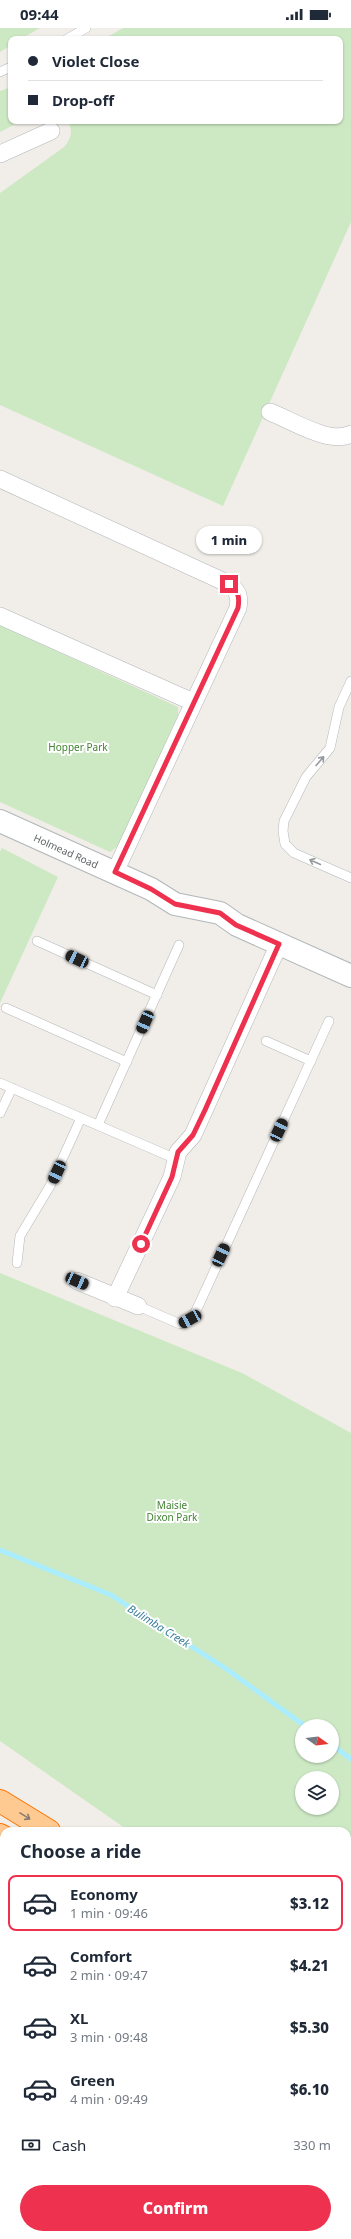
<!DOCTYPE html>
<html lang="en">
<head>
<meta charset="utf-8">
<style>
	:root { --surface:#fff; --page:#f2f2f3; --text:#1f2937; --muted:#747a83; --line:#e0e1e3; --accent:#ee314e }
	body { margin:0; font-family:"Noto Sans",sans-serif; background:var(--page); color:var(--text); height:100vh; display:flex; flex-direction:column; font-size:15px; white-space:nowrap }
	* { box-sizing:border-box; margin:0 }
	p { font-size:13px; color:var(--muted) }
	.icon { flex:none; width:22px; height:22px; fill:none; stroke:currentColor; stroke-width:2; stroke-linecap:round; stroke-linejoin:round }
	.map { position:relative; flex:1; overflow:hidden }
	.side { position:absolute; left:0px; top:1799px; width:351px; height:412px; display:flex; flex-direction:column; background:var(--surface); border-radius:12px 12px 0 0; box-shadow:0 1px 3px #0004 }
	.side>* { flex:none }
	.guide { position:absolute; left:8px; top:8px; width:335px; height:88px; border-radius:8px; box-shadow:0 1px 3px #0004; display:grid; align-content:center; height:88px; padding:0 20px; background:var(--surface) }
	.needle { width:26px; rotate:105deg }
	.fabs { position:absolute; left:295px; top:1691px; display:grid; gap:8px }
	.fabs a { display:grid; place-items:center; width:44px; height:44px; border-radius:50%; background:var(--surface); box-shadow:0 1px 3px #0004; font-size:20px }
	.end { position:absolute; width:18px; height:18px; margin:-9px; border:5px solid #ee314e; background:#fff; box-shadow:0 0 0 2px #fff }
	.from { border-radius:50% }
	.bubble { position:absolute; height:28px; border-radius:14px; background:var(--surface); box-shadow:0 1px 3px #0004; font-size:13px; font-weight:800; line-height:28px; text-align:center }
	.car { position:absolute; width:12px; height:24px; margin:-12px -6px; border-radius:5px; box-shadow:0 0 3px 1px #0007; background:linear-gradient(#222 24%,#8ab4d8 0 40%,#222 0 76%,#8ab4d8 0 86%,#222 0) }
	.guide b { display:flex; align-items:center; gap:14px; height:38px; font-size:15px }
	.guide b+b { border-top:1px solid var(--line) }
	.guide i { width:10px; height:10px; background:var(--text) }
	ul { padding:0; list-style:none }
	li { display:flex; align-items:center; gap:12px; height:56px; margin:0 8px 6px; padding:0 12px; border:2px solid transparent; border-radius:8px }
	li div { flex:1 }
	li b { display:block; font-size:15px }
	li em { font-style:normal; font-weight:800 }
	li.current { border-color:var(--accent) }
	li>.icon { width:36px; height:36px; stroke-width:1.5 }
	h2 { padding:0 20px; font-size:18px; line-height:48px }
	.pay { display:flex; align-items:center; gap:10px; height:44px; padding:0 20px; font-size:15px }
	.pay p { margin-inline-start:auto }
	.button { display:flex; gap:8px; margin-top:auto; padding:8px 20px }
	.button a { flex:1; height:46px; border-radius:24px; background:var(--accent); color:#fff; font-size:16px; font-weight:800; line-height:46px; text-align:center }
	.status { display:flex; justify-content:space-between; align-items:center; height:28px; padding:0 20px; background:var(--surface); direction:ltr }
	.status svg { height:11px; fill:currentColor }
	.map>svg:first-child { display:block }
	.green { fill:#cde9c4; fill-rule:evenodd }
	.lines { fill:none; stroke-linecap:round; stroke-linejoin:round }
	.stream { stroke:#aaedff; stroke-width:5 }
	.lane-casing { stroke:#b3b7ba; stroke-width:10 }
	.street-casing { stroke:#b3b7ba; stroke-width:18 }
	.secondary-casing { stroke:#b2b7ba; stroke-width:24 }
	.highway-casing { stroke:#f97200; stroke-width:24 }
	.lane { stroke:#fff; stroke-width:9 }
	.street { stroke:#fff; stroke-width:17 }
	.secondary { stroke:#fff; stroke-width:22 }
	.highway { stroke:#ffca91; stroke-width:22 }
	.oneway { stroke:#979b9d }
	.oneway2 { stroke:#877e72 }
	.route { stroke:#ee314e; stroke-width:5 }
	.labels { text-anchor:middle; stroke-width:4; stroke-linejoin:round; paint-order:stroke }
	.park-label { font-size:10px; fill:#428332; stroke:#fff }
	.street-label { font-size:10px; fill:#5f6568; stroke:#fff }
	.water-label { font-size:11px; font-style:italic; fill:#3a7e9a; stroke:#fff }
</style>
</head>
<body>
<div class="status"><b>09:44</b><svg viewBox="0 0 49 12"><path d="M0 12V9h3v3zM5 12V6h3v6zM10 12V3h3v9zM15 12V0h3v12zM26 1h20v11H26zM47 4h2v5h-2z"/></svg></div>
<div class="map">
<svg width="351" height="2211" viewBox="0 0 351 2211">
	<rect width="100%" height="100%" fill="#f1ede8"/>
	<g class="green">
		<path d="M0,0H40L21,11H11V17L0,24Z"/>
		<path d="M123,0H351V194L223,478L0,377V165L64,119C71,111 74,102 67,93H340V11H104Z"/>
		<path d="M11,59V93H21L0,104V63Z"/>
		<path d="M0,597L178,679V687L123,810L119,817L110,824L0,774Z"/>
		<path d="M2,820L58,849L0,975V824Z"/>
		<path d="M0,1245L242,1345L351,1405V1948L347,1945V1803H129L0,1713ZM302,1698H332V1728H302ZM302,1750H332V1780H302Z"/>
		<path d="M0,1922L4,1924V2009L0,2006Z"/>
		<path d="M0,2021L4,2024V2207H242L244,2211H0Z"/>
		<path d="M347,2091L351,2093V2208L294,2207H347Z"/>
	</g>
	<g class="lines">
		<g class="stream">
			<path d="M0,1522L111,1567L225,1640L305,1698"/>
			<path d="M332,1717L351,1731"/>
		</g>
		<g class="lane-casing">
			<g id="lane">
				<path d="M67,11L86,0"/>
				<path d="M0,44L11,39"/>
				<path d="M351,653L339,679L330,720L306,749L284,793L283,803L285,816L294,825L351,850"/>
				<path d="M37,913L157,967"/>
				<path d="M6,980L127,1034"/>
				<path d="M266,1013L311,1033"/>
				<path d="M0,1055L176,1131"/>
				<path d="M0,1085L12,1060"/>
				<path d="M98,1097L179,917"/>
				<path d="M17,1235L20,1208L50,1158L81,1090"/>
				<path d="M138,1278L180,1296L190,1291L196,1283L329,993"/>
			</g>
		</g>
		<g class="street-casing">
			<g id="street">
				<path d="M0,126L51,103"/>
				<path d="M270,384C291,392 330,417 351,406"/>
				<path d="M0,451L229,556C238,563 240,568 238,580L115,844"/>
				<path d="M0,588L193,674"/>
				<path d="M77,1253L138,1278"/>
				<path d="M115,1270L172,1149L178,1124L193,1107L279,916"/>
			</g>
		</g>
		<g class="secondary-casing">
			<path id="secondary" d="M0,793L151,861L175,876L220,885L237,897L351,948"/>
		</g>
		<g class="highway-casing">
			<g id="highway">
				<path d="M0,1773L49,1803"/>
				<path d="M0,1807L4,1809"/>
				<path d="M0,1853L4,1856"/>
				<path d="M347,1984L351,1987"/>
				<path d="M347,2006L351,2009"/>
				<path d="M347,2051L351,2053"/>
			</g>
		</g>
		<use href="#lane" class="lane"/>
		<use href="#street" class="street"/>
		<use href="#secondary" class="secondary"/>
		<use href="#highway" class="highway"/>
	</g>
	<defs><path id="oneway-shaft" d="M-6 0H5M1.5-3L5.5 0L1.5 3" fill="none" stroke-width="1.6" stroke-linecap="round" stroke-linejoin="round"/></defs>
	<g class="oneway">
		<use href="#oneway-shaft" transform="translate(320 733) rotate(-49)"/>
		<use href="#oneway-shaft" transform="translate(315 834) rotate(-156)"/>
	</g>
	<use class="oneway2" href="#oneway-shaft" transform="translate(25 1788) rotate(32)"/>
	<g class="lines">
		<path class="route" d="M141,1216L172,1149L178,1124L193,1107L205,1082L279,916L236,897L220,885L175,876L151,861L115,844L238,580C240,568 238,563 229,556"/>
	</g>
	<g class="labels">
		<g class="park-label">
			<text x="78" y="723">Hopper Park</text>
			<text x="172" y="1481">Maisie<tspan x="172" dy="12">Dixon Park</tspan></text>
		</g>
		<g class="street-label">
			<text transform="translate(66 823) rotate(24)" y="4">Holmead Road</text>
		</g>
		<g class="water-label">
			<text transform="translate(159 1598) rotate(32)" y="4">Bulimba Creek</text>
		</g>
	</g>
</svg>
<div class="fabs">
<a><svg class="needle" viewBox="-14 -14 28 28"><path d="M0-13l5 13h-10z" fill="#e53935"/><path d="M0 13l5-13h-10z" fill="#747a83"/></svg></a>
<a><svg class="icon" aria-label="layers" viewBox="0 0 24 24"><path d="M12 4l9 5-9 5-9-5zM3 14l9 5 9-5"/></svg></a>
</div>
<i class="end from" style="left:141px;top:1216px"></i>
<i class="end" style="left:229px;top:556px"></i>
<div class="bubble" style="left:196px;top:498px;width:66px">1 min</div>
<i class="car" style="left:77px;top:931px;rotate:295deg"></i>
<i class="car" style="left:145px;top:994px;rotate:204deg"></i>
<i class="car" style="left:279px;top:1102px;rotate:25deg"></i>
<i class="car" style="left:57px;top:1144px;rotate:205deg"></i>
<i class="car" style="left:221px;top:1227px;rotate:25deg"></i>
<i class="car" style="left:77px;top:1253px;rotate:114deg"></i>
<i class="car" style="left:190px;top:1291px;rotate:241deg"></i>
<div class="guide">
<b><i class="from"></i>Violet Close</b>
<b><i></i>Drop-off</b>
</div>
<section class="side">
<h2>Choose a ride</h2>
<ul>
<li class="current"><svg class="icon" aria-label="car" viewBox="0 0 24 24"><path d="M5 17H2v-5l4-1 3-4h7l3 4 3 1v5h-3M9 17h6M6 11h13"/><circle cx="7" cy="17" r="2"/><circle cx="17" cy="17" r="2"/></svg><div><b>Economy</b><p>1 min · 09:46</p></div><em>$3.12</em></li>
<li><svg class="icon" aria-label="car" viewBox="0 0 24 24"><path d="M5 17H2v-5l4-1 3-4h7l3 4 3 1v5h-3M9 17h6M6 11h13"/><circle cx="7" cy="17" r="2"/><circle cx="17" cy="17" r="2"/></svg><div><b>Comfort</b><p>2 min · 09:47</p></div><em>$4.21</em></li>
<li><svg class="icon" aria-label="car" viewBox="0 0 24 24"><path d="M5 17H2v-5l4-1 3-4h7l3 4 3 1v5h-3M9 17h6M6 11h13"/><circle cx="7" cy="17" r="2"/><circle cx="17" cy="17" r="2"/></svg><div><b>XL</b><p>3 min · 09:48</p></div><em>$5.30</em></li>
<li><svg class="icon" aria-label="car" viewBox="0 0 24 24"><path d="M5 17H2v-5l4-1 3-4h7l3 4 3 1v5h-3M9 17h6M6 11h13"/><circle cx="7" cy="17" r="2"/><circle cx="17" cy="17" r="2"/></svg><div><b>Green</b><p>4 min · 09:49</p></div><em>$6.10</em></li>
</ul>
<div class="pay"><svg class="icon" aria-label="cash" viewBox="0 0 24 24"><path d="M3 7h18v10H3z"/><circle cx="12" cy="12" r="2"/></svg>Cash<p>330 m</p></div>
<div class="button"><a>Confirm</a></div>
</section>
</div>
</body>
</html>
